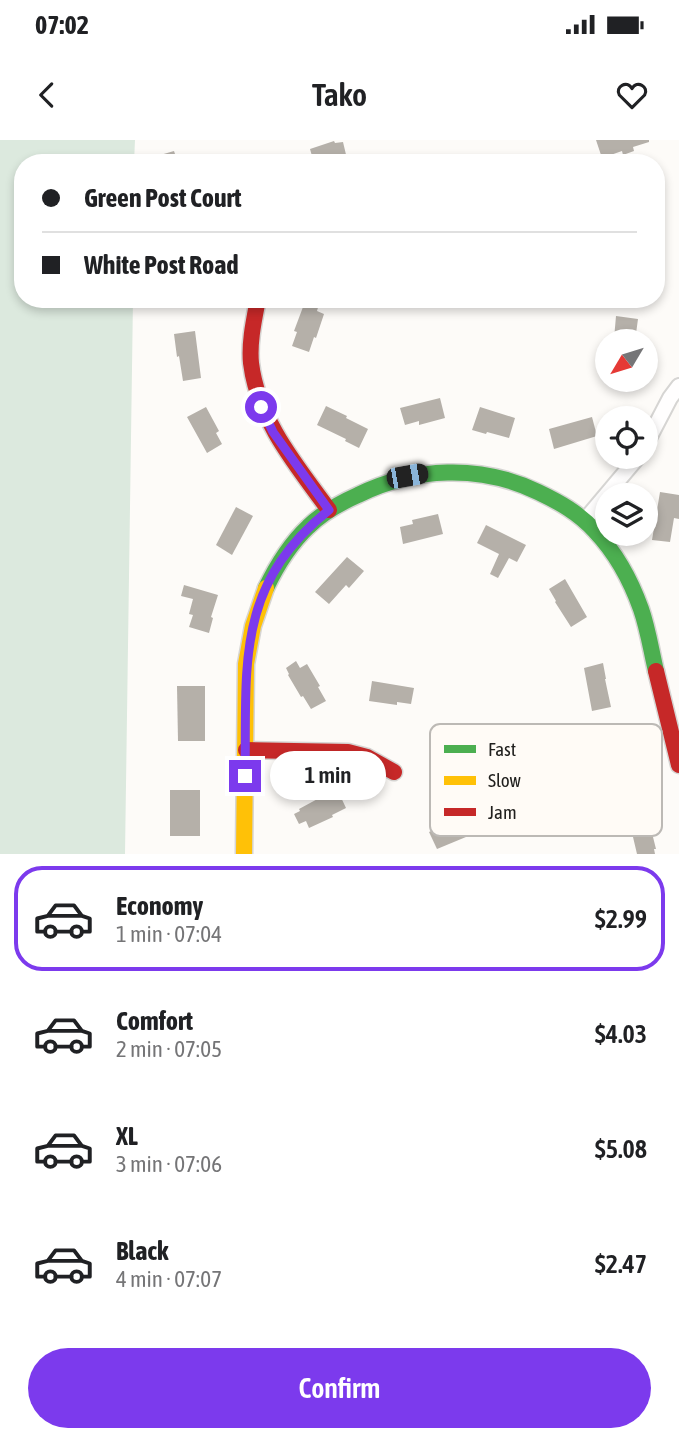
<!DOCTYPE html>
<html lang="en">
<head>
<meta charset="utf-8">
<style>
	:root { --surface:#fff; --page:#f2f2f2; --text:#202124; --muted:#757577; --line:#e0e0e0; --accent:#7c3aed }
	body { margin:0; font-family:"Asap Condensed",sans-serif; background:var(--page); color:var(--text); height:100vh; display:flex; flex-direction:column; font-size:26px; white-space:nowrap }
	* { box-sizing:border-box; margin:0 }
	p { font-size:23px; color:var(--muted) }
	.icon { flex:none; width:38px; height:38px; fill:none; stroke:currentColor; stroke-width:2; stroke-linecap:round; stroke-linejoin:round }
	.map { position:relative; height:714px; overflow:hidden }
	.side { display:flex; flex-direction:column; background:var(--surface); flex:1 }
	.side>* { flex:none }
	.banner { position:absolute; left:14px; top:14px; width:651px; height:154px; border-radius:28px; box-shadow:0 4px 10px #0003; display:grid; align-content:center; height:154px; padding:0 28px; background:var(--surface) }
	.needle { width:46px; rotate:232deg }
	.buttons { position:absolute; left:595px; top:189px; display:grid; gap:14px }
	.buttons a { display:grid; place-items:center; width:63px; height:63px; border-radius:50%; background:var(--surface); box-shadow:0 4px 10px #0003; font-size:35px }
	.end { position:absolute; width:32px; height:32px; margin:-16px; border:9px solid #7c3aed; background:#fff; box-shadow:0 0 0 4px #fff }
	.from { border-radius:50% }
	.bubble { position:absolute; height:49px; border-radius:24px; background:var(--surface); box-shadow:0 4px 10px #0003; font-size:23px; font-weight:600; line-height:49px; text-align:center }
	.car { position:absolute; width:21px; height:42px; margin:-21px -10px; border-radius:9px; box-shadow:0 0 5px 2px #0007; background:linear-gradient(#222 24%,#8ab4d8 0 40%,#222 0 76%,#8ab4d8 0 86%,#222 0) }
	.banner b { display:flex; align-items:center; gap:24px; height:66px; font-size:26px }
	.banner b+b { border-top:2px solid var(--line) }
	.banner i { width:18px; height:18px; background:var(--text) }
	ul { padding:12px 0 0; list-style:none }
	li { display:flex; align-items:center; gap:21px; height:105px; margin:0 14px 10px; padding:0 14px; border:4px solid transparent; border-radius:28px }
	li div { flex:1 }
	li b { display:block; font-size:26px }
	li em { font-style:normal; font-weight:600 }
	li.active { border-color:var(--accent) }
	li>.icon { width:63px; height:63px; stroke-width:1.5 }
	.primary-button { display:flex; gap:14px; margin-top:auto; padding:14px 28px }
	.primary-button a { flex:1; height:80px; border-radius:42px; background:var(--accent); color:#fff; font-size:28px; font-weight:600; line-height:80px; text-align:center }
	.status { display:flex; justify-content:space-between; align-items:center; height:49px; padding:0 35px; background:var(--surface); direction:ltr }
	.status svg { height:19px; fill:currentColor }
	header { display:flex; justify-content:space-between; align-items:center; height:91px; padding:0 28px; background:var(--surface); font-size:32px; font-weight:600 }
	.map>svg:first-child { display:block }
	.green { fill:#dce9de }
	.building { fill:#b5b0a9 }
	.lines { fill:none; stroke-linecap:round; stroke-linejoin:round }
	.street-casing { stroke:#d6d5d3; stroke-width:18 }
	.fast-casing { stroke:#d6d5d3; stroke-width:19 }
	.slow-casing { stroke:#d6d5d3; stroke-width:19 }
	.jam-casing { stroke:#d6d5d3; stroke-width:19 }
	.street { stroke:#fffefe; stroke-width:14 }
	.fast { stroke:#4caf50; stroke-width:16 }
	.slow { stroke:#ffc107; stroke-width:16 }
	.jam { stroke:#c62828; stroke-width:16 }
	.route { stroke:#7c3aed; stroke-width:9 }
	.key { fill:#fffbf6; stroke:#bcb9b5; stroke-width:2 }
	.key-label { font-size:19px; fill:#21201e }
</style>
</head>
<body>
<div class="status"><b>07:02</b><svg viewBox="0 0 49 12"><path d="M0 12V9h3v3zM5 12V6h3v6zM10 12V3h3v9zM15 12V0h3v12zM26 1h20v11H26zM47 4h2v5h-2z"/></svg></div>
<header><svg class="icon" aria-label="back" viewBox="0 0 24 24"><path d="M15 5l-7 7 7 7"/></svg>Tako<svg class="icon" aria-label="heart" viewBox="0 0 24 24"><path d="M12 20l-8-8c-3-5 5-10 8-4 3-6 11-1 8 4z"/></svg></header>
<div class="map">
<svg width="679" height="714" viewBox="0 0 679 714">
	<rect width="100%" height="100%" fill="#fdfbf8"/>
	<path class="green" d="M0,0H135L134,23H23V159H133L125,714H0Z"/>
	<g class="building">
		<path d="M596,0H649V2L633,7L634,11L623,15L622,11L602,18Z"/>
		<path d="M334,1L335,3L343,2L348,23H314L310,9Z"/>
		<path d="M174,11L178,23H143V20Z"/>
		<path d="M308,160L319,164L317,171L324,174L316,198L314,197L309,212L292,206L297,192L294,191L303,167L306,168Z"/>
		<path d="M616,176L638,179L635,201H616V199H614Z"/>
		<path d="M195,191L201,238L183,241L179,216L177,217L174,194Z"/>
		<path d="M440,258L445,278L419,285V281L405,285L400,268Z"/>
		<path d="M326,266L347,276L346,278L368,289L359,308L345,301L346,299L317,285Z"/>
		<path d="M206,267L219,291L216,293L222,304L207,313L187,277Z"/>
		<path d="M480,267L515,278L509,298L487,292L486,294L472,290Z"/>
		<path d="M592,277L597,296L554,309L549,289Z"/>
		<path d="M660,352L679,355V379L674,378L670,402L652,400Z"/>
		<path d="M236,367L253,376L232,415L216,405Z"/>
		<path d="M438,374L443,394L403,404L400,387L413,384L412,380Z"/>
		<path d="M486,385L526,405L517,422L509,418L498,438L490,434L499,414L477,403Z"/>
		<path d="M347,417L364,431L349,448L346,445L329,464L315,452Z"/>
		<path d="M565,439L587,477L571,487L555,462L556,461L549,449Z"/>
		<path d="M184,445L218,455L211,477L213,478L209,493L189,487L193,475L189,474L193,459L181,456Z"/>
		<path d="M296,521L300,528L307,524L320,546L318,547L326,561L311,569L303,556L301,557L288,535L289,534L286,528Z"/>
		<path d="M603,523L606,539H605L611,567L592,571L584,528Z"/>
		<path d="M372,541L414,548L411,564L397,562V565L369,561Z"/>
		<path d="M177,546H205V601H178Z"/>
		<rect x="170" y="650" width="30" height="46"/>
		<path d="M338,651L346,668L332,675L333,677L309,688L306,681L299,684L294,674L300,671L299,669L323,656L324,658Z"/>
		<path d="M470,674L478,692L437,709L429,692Z"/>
		<path d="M652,693L656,709H654L655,714H637L633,697Z"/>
	</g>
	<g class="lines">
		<g class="street-casing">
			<g id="street">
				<path d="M646,304L670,258L679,246"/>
				<path d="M585,380L638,317"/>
			</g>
		</g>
		<g class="fast-casing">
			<path id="fast" d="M266,448C277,425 290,404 308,387C322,373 340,363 358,355C415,327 480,324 538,352C559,362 579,373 595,391C615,412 631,441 641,469C648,489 651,510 656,531"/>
		</g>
		<g class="slow-casing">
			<path id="slow" d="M244,714L246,524L253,486L266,448"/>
		</g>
		<g class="jam-casing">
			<g id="jam">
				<path d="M258,159C254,180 249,202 251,223C258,280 296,325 329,370"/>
				<path d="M656,531L679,625"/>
				<path d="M246,610L348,612L367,617L394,632"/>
			</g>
		</g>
		<use href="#street" class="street"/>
		<use href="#fast" class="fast"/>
		<use href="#slow" class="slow"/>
		<use href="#jam" class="jam"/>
	</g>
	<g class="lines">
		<path class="route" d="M245,636C247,527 234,446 329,370L273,292L261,267"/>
	</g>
	<rect x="430" y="584" width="232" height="112" rx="10" class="key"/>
	<rect x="444" y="605" width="32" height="8" fill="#4caf50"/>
	<rect x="444" y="636" width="32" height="9" fill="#ffc107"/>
	<rect x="444" y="668" width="32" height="8" fill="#c62828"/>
	<g class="key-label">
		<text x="488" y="616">Fast</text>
		<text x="488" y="647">Slow</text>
		<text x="488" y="679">Jam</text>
	</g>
</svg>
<div class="buttons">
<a><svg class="needle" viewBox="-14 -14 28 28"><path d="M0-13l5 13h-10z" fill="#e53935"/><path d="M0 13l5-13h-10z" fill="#757577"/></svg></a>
<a><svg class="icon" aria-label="locate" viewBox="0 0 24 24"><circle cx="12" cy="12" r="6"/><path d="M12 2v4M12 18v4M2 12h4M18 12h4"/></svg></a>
<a><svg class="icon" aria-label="layers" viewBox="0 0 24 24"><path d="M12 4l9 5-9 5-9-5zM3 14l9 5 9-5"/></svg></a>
</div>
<i class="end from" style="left:261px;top:267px"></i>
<i class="end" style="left:245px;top:636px"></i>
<div class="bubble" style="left:270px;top:611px;width:116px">1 min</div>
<i class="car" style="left:407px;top:336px;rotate:80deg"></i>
<div class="banner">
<b><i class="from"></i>Green Post Court</b>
<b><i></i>White Post Road</b>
</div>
</div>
<section class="side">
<ul>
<li class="active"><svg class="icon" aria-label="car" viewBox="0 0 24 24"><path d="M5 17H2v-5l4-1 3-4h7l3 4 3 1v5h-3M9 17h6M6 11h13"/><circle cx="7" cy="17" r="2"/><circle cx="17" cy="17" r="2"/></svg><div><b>Economy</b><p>1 min · 07:04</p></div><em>$2.99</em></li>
<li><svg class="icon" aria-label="car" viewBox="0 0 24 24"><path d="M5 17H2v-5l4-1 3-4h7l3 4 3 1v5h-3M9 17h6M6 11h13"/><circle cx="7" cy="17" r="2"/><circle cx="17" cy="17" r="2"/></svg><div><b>Comfort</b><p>2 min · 07:05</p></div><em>$4.03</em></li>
<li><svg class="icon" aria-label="car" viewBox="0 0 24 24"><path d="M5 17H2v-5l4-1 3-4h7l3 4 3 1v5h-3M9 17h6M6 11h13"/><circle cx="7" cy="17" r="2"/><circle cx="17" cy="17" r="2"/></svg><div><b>XL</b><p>3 min · 07:06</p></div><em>$5.08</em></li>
<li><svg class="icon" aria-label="car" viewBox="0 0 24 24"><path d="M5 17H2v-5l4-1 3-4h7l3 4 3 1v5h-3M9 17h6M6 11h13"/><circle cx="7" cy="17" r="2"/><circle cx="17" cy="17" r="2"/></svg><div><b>Black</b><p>4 min · 07:07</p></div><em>$2.47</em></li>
</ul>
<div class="primary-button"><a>Confirm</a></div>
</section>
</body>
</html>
